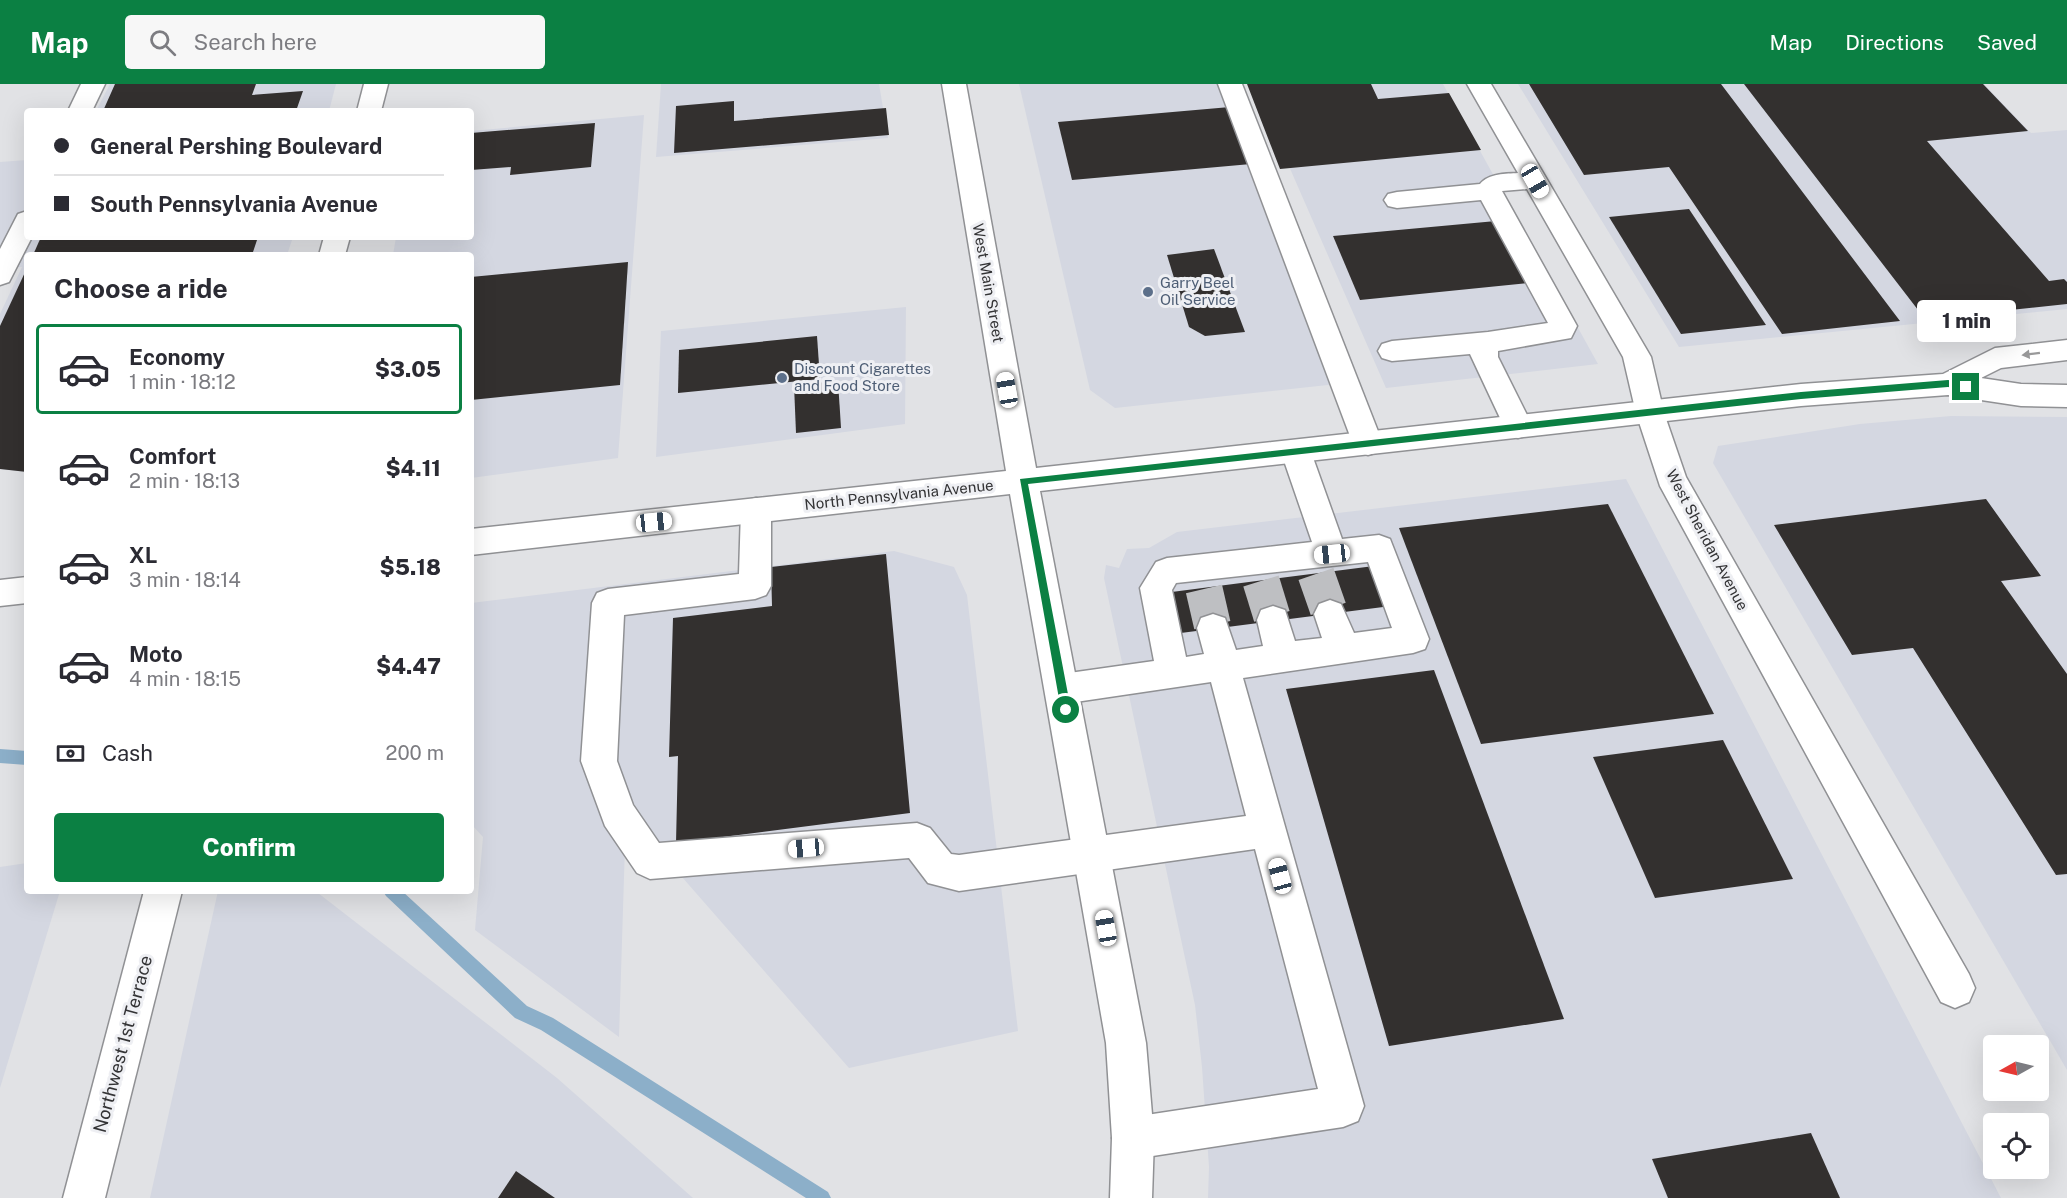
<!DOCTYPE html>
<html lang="en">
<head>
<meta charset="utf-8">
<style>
	:root { --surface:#fff; --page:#f7f7f7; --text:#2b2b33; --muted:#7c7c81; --line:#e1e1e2; --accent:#0b8043 }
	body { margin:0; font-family:"Public Sans",sans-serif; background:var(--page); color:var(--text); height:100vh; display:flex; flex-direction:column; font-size:22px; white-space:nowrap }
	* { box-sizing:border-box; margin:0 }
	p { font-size:20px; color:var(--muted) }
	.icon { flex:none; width:33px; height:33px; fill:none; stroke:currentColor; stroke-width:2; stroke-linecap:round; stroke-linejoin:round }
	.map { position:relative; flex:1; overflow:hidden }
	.panel { position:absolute; left:24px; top:168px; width:450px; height:642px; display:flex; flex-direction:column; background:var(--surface); border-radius:6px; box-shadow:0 6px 24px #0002 }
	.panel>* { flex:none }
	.hud { position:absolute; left:24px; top:24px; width:450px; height:132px; border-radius:6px; box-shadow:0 6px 24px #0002; display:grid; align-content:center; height:132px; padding:0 30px; background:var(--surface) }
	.needle { width:39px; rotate:262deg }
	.fabs { position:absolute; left:1983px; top:951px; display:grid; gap:12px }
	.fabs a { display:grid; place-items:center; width:66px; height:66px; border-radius:6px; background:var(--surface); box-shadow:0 6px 24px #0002; font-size:30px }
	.end { position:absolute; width:27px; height:27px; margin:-14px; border:8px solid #0b8043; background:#fff; box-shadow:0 0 0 3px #fff }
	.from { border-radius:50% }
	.bubble { position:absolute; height:42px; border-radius:6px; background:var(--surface); box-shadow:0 6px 24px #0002; font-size:20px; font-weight:800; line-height:42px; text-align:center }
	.car { position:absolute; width:18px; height:36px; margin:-18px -9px; border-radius:8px; box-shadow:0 0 4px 2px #0007; background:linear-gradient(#fff 24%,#345 0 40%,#fff 0 76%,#345 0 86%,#fff 0) }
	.hud b { display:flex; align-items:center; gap:21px; height:57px; font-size:22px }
	.hud b+b { border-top:2px solid var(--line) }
	.hud i { width:15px; height:15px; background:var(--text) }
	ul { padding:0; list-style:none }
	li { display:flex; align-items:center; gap:18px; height:90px; margin:0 12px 9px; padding:0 18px; border:3px solid transparent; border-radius:6px }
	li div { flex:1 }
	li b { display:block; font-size:22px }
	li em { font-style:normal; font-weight:800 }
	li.on { border-color:var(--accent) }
	li>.icon { width:54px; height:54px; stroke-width:1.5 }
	h2 { padding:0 30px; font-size:27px; line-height:72px }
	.pay { display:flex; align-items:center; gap:15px; height:66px; padding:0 30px; font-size:22px }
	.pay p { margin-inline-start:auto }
	.primary-button { display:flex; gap:12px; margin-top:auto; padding:12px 30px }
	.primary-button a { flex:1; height:69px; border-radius:6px; background:var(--accent); color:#fff; font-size:24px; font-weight:800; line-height:69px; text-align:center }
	header { display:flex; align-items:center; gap:36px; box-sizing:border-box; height:84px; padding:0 30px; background:var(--accent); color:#fff }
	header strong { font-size:28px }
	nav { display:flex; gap:33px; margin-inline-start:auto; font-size:21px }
	.search { width:420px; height:54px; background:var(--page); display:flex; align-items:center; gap:15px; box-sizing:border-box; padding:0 21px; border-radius:6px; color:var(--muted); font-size:22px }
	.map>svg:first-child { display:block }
	.built { fill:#d4d7e1 }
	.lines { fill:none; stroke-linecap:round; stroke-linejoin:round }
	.stream { fill:#8cafc9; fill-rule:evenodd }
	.building { fill:#33302f }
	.minor-tunnel { stroke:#bebfc2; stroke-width:37; stroke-dasharray:37 18; stroke-linecap:butt }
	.minor-casing { stroke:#909194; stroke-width:3 }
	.major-casing { stroke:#909194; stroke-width:3 }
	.minor { fill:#fff; fill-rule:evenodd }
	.major { fill:#fff; fill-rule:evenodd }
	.oneway { fill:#99999a }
	.route { fill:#0b8043 }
	.service-dot { fill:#5c6f8a; stroke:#eeeff3; stroke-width:2 }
	.labels { text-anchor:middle; stroke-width:6; stroke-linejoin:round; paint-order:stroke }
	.street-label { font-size:15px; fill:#333335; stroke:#eeeff3 }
	.service-label { font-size:15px; fill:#4e5e75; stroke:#eeeff3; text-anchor:start }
	.near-street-label { font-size:18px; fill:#333335; stroke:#eeeff3 }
</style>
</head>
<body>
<header>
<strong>Map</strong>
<div class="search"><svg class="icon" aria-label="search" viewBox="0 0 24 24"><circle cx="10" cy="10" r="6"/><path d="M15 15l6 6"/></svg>Search here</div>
<nav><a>Map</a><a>Directions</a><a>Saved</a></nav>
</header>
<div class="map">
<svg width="2067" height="1114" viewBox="0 0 2067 1114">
	<rect width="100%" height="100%" fill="#e1e2e5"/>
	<g class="built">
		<path d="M110,0H336L329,27H96Z"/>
		<path d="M661,0H879L888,54L656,73Z"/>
		<path d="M1019,0H1222L1337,300L1115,324L1090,306Z"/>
		<path d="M1253,0H1443L1598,280L1386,304Z"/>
		<path d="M1518,0H1984L2031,49L2067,46V225L1679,263Z"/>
		<path d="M644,31L618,374L471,394V171H393L396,153H471V47Z"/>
		<path d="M27,76V153H293L287,171H27V388L0,385V230L22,183L0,184V78Z"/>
		<path d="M906,223L905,340L656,373L661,247Z"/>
		<path d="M1951,332L2067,333V986L1713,379L1718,362L1860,340Z"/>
		<path d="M1626,395L2001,1114H1208L1209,1083L1202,983L1195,921L1104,494L1106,481L1119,484L1127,465L1149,464L1177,448Z"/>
		<path d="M894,467L954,483L967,511L1018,947L849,984L626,729L619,953L475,846L483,753L471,740V519Z"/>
		<path d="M27,779V807H60L0,1004V783Z"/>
		<path d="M218,807H314L318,809L557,994L693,1114H150Z"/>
	</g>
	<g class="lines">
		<g class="stream">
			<path d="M0,665L27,667V681L0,679Z"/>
			<path d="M383,807H402L527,922L553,934L828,1108L831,1114H806L541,946L515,934L386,812Z"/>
		</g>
	</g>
	<g class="building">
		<path d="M115,0H256L252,11L303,7L296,27H103Z"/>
		<path d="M1247,0H1371L1378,15L1449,9L1481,66L1280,85Z"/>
		<path d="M1529,0H1721L1900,237L1782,250L1669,83L1584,91Z"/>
		<path d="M1744,0H1983L2028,47L1927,57L2049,197L2064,195L2067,198V220L1925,235Z"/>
		<path d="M734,17V37L886,24L889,51L674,69L676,22Z"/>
		<path d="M1230,23L1251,80L1072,96L1058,38Z"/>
		<path d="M595,39L591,83L510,91L511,83L471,86V49Z"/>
		<path d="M1689,125L1766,241L1681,250L1609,133Z"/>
		<path d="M1496,137L1529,199L1360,216L1333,152Z"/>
		<path d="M41,153H258L252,171H33Z"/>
		<path d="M1214,165L1245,248L1205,252L1189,243L1167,171Z"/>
		<path d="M628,178L620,301L471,316V193Z"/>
		<path d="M27,184V388L0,385V242Z"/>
		<path d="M817,252L820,295L678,309L679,266Z"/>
		<path d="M838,297L841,344L796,349L794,301Z"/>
		<path d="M1986,415L2041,492L2001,497L2067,590V790L2056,791L1913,564L1852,571L1774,441Z"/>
		<path d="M1608,420L1714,630L1481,660L1399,444Z"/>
		<path d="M886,470L910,729L676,759L678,672L669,673L673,534L772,522L771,483Z"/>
		<path d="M1374,482L1391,522L1173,550L1164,509Z"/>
		<path d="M1434,586L1564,935L1389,962L1286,605Z"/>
		<path d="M1723,656L1793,795L1655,814L1593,673Z"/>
		<path d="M1811,1049L1840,1114H1668L1652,1075Z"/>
		<path d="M516,1087L555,1114H498Z"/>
	</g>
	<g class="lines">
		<g class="minor-tunnel">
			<path d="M1316,490L1330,530"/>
			<path d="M1261,497L1273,536"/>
			<path d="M1204,505L1213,544"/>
		</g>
		<g class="minor-casing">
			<g id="minor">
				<path d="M81,0H105L92,27H68Z"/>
				<path d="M364,0H388L381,27H357Z"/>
				<path d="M1218,0H1242L1383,360L1378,368L1368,371L1358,368L1353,360Z"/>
				<path d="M1467,0H1491L1651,273L1664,329L1686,393L1969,890L1975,904L1969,918L1955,924L1941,918L1660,402L1636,329L1623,273L1527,105L1502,107L1577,242L1571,254L1498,267V273L1533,343L1528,351L1518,354L1508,351L1470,270L1392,277L1382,274L1378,267L1382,260L1392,257L1488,248L1548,239L1481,116L1397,124L1388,122L1384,116L1388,110L1397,108L1480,100C1489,89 1506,90 1518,89Z"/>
				<path d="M27,127V153H32L9,198L0,201V165L18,130Z"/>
				<path d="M324,153H350L345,171H319Z"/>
				<path d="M1296,357L1306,360L1311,368L1342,455L1379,451L1390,455L1429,555L1425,565L1413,569L1243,594L1364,1022L1358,1037L1343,1043L1133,1075L1118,1069L1112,1054L1118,1039L1133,1033L1318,1005L1255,765L959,807L928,799L909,774L650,795L637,789L605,742L581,677L592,519L597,509L608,505L739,490L741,426L745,417L756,414L767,417L771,426V502L766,511L755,515L624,531L617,677L633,721L659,759L917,739L930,744L951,770L959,771L1246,732L1211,598L1062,620L1050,616L1045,605L1050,594L1062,590L1154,577L1140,504L1156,478L1167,474L1312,458L1281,368L1286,360ZM1368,478L1392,544L1354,549L1341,520L1330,516L1319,520L1314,530L1322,554L1295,557L1285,526L1273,522L1261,526L1257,536L1263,562L1236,566L1225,534L1213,530L1201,534L1197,544L1204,570L1186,573L1172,506L1176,499Z"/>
				<path d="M144,807H182L105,1114H63Z"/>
			</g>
		</g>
		<g class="major-casing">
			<g id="major">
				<path d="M942,0H966L1036,384L1801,300L1943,290L1995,264L2067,256V276L2001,284L1981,294L2021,300L2067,301V323L2021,322L1948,311L1801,322L1040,407L1146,959L1154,1054L1152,1114H1110L1112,1054L1106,959L1010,410L471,471V445L1006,387Z"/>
				<path d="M27,493V519L0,522V496Z"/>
			</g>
		</g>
		<use href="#minor" class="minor"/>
		<use href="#major" class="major"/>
	</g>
	<defs><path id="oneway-solid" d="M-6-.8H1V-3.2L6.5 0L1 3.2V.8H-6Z" transform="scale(1.5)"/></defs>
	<use class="oneway" href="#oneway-solid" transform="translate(2031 270) rotate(173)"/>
	<path class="route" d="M1948,296L1966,299L1970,303L1966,306L1948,303L1801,315L1028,400L1071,626L1066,630L1061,626L1020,395L1801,308Z"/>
	<g class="service-dot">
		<circle cx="1148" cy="208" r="6"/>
		<circle cx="782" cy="294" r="6"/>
	</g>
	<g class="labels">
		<g class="street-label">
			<text transform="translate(988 199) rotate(80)" y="5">West Main Street</text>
			<text transform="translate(899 411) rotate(-6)" y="5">North Pennsylvania Avenue</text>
			<text transform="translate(1707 456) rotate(62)" y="5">West Sheridan Avenue</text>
		</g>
		<g class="service-label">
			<text x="1160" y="204">Garry Beel<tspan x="1160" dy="17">Oil Service</tspan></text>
			<text x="794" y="290">Discount Cigarettes<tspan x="794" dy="17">and Food Store</tspan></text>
		</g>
		<g class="near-street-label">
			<text transform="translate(123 960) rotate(-75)" y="6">Northwest 1st Terrace</text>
		</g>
	</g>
</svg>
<div class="fabs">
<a><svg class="needle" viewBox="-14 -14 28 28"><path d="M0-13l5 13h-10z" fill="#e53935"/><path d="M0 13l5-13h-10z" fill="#7c7c81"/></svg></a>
<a><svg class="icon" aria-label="locate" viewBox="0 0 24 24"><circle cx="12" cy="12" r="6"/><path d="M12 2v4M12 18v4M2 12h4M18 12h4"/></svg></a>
</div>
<i class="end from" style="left:1066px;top:626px"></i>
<i class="end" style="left:1966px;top:303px"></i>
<div class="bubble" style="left:1917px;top:216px;width:99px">1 min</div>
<i class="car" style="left:1535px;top:97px;rotate:150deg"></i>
<i class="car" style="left:1007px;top:306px;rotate:350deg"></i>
<i class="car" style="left:654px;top:438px;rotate:84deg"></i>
<i class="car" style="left:1332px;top:470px;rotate:264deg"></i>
<i class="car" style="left:806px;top:764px;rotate:265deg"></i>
<i class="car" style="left:1280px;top:792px;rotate:345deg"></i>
<i class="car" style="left:1106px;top:844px;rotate:350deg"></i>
<div class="hud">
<b><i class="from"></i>General Pershing Boulevard</b>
<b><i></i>South Pennsylvania Avenue</b>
</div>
<section class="panel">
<h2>Choose a ride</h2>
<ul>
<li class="on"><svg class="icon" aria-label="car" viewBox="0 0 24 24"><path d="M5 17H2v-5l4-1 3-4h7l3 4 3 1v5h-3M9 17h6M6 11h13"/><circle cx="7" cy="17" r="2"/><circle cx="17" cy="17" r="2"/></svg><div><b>Economy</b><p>1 min · 18:12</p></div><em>$3.05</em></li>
<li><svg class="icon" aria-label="car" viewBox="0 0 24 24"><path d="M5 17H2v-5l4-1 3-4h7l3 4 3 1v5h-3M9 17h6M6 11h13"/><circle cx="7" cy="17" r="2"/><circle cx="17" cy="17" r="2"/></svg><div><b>Comfort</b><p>2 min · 18:13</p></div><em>$4.11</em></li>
<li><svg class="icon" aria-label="car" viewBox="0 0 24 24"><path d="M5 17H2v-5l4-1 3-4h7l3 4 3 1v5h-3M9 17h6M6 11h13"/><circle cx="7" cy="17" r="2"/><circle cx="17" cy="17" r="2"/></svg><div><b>XL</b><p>3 min · 18:14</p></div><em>$5.18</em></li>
<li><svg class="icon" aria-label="car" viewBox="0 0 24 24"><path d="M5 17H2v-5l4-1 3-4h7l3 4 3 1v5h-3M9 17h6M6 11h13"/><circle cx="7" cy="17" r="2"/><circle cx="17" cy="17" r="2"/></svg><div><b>Moto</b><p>4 min · 18:15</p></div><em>$4.47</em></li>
</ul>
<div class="pay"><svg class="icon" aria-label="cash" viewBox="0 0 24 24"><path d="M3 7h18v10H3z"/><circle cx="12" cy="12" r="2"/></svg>Cash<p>200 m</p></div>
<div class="primary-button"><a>Confirm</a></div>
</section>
</div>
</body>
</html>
